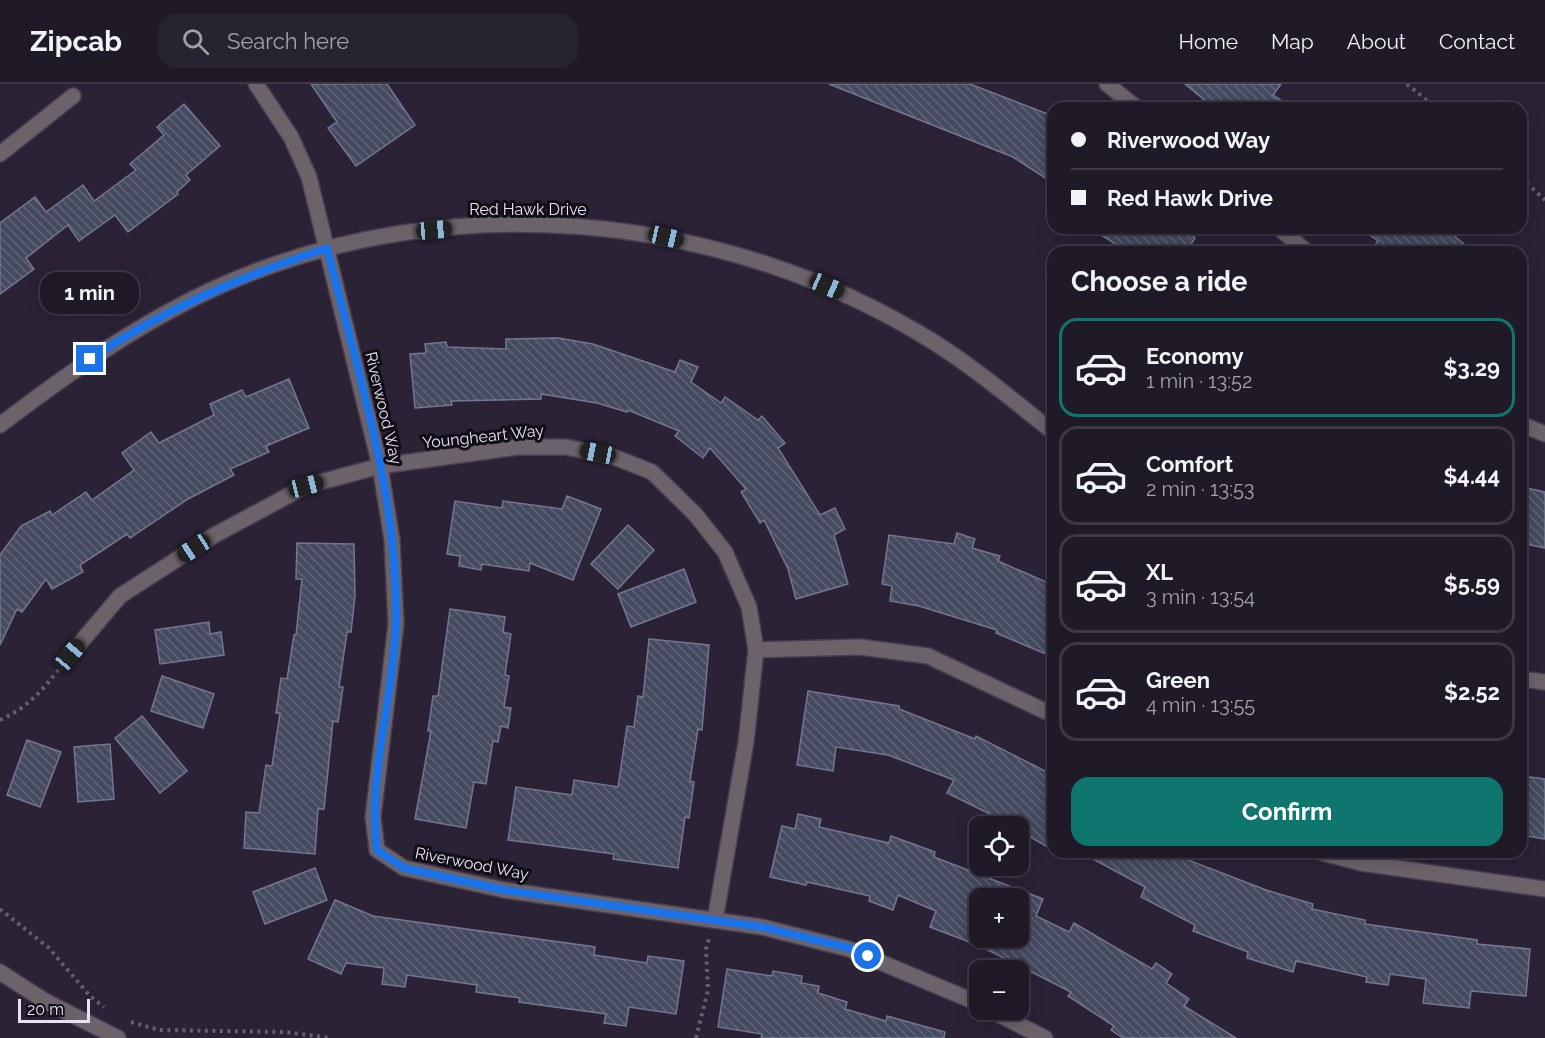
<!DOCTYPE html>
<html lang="en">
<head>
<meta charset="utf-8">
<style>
	:root { --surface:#201a28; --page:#282330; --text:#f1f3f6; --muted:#a2a1a8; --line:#3d3845; --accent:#0f766e }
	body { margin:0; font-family:Raleway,sans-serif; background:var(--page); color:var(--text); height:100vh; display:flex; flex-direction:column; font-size:22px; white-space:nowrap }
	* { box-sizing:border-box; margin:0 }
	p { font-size:20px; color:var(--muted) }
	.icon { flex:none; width:33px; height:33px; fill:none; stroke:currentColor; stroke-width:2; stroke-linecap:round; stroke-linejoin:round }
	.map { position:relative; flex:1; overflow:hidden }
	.side { position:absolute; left:1047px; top:162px; width:480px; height:612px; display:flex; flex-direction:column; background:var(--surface); border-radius:18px; box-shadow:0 3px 15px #0003,0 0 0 2px var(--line) }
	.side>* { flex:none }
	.banner { position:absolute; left:1047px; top:18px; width:480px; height:132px; border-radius:18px; box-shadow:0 3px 15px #0003,0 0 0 2px var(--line); display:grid; align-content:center; height:132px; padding:0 24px; background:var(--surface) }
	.buttons { position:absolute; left:969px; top:732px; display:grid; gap:12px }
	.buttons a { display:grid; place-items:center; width:60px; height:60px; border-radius:12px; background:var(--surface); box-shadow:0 3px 15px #0003,0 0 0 2px var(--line); font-size:30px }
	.scale { position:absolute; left:18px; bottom:15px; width:72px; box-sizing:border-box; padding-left:6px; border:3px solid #e9e3f1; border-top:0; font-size:16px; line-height:21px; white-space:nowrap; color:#e9e3f1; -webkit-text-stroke:4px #110d16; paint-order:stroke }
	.end { position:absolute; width:27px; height:27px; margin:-14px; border:8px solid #1a73e8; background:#fff; box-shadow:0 0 0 3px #fff }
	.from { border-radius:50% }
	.bubble { position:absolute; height:42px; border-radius:18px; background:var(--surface); box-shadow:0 3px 15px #0003,0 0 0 2px var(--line); font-size:20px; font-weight:700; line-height:42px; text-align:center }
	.car { position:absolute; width:18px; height:36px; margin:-18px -9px; border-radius:8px; box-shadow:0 0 4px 2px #0007; background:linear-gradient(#222 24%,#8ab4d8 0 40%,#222 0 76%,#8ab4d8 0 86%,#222 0) }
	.banner b { display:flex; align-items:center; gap:21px; height:57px; font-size:22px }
	.banner b+b { border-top:2px solid var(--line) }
	.banner i { width:15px; height:15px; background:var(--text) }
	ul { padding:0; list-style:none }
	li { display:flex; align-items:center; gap:18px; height:99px; margin:0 12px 9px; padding:0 12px; border:3px solid var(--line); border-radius:18px }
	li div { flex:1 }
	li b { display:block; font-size:22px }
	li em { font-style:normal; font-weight:700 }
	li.active { border-color:var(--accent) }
	li>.icon { width:54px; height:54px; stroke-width:1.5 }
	h2 { padding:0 24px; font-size:27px; line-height:72px }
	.action { display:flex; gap:12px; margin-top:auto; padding:12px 24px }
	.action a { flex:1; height:69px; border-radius:18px; background:var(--accent); color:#fff; font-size:24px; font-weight:700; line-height:69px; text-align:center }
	header { display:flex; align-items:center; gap:36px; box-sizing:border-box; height:84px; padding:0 30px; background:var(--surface); border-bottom:2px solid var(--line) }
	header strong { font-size:28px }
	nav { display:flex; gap:33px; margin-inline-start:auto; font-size:21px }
	.search { width:420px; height:54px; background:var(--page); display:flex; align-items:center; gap:15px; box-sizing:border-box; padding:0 21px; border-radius:18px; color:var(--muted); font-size:22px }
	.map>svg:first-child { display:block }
	.building { fill:url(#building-back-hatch); stroke:#727890; stroke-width:1.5; fill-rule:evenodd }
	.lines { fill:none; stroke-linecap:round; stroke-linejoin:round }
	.minor-casing { stroke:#463d50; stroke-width:18 }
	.tertiary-casing { stroke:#463d50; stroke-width:18 }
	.path { stroke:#675f71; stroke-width:4; stroke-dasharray:3 4.5; stroke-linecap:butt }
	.minor { stroke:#6c6269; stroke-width:15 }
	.tertiary { stroke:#6c6269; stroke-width:15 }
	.route { stroke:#1a73e8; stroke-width:8 }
	.labels { text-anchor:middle; stroke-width:6; stroke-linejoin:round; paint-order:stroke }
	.street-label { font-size:16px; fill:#e9e3f1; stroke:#110d16 }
</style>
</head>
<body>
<header>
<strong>Zipcab</strong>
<div class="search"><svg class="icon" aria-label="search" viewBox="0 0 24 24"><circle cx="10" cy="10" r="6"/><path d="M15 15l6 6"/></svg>Search here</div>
<nav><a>Home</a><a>Map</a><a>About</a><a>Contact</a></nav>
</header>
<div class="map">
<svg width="1545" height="954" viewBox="0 0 1545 954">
	<defs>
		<pattern id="building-back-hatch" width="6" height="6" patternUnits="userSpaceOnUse" patternTransform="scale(1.5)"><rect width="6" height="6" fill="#454a60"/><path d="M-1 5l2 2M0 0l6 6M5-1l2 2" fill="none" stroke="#606477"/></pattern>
	</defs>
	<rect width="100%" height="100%" fill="#2b2236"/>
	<g class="building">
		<path d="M311,0H387L415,41L356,82L328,44L337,38Z"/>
		<path d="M829,0H970L1053,32V99L1013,73Z"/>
		<path d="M1185,0H1281L1273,11L1293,24H1214Z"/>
		<path d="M184,20L220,62L186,91L190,96L177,108L178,110L128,148L115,131L79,157L68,141L26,174L34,185L0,210V139L35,113L46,128L83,101L94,117L136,86L130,80L164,51L157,43Z"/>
		<path d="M1090,144H1180L1195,154L1186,168H1128Z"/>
		<path d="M1360,144H1444L1474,168H1370L1378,157Z"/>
		<path d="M558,254L593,260L675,288L680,276L698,283L691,298L721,319L725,313L758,336L762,332L785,359L778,364L820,431L835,424L845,445L834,451L848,500L796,515L788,485L764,436L760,439L741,408L746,405L710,364L703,374L675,352L679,347L628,326L627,328L597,319L541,310V315L451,317L452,321L415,324L410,270L426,269L425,260L446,258L447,263L506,265V255Z"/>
		<path d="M289,295L309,344L266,362L269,368L230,385L234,391L188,415L130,454L127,450L80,481L83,488L52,505L46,495L22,528L17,525L0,561V471L21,442L50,427L52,431L86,408L92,416L134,386L122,369L151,348L159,359L214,331L210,320L242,306L246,313Z"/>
		<path d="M1527,404L1545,408V464L1521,459V431Z"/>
		<path d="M567,412L601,425L573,496L530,479L529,487L482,480L481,486L459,482L460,472L447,470L455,417L502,424L503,417L562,425Z"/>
		<path d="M628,441L654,466L618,505L591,480Z"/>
		<path d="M957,449L975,455L972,464L1000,472L998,477L1053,501V573L996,549L997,546L919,522L890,517L892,502L882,500L889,451L954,460Z"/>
		<path d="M297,459L354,460L355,512L351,548H347L339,603H343L338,638L333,637L324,725H318L315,770L244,764L246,728L259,729L266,681L272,682L280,629H276L281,594L287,595L294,551H296L302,495H296Z"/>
		<path d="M684,485L696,518L631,543L618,510Z"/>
		<path d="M450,525L505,533L503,548L511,550L505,591L509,592L504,623L511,624L508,644L501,642L498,658L493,657L486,700L474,698L466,744L415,735L431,647H428L433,612H438Z"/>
		<path d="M209,538L210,550L221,548L224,571L160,580L155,546Z"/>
		<path d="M649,555L709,561L702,646L698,645L690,697L694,698L689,734L685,733L678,784L613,775L614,770L508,756L516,703L572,711L574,696L618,703L627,642L634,643L638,612L643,613Z"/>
		<path d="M162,592L214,610L203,644L151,627Z"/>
		<path d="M808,607L899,622V625L975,655L976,652L1053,691V766L1018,746V742H992L996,733L947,709L954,696L888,671L836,663L833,687L797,681Z"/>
		<path d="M142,632L187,687L160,709L115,654Z"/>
		<path d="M27,656L61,668L40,723L7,711Z"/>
		<path d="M110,660L114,715L78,718L74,663Z"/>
		<path d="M1523,692L1545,695V755L1521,751Z"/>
		<path d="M798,730L821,735L819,743L889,759L891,752L935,768L934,773L1043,815L1036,832L1069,848L1074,839L1152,885L1156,879L1172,890L1166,899L1189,915L1184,922L1236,954H1123L1111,946L1114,942L1068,912L1071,908L980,862L930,843L936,827L898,811L893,826L869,817L870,812L807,798L806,801L770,793L782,742L795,745ZM980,814H1018V854H980Z"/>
		<path d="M1080,768H1193L1188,776L1266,806L1313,820L1312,825L1365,836V840L1477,856V860L1530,865L1526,912L1471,907L1469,924L1423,919L1426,895L1390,890L1388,901L1366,898L1367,893L1296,877L1293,888L1247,874L1248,868L1193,847L1195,841L1141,813L1145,803Z"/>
		<path d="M315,784L327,816L265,840L253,808Z"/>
		<path d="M335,816L373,832L595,863L594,871L647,879L648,872L684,877L676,930L629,923L626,942L604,939L606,930L519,918L520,914L476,908L477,901L407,891L405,903L382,900L384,884L346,879L341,890L308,875Z"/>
		<path d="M727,885L772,892L773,887L802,892L801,899L819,902L818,909L847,918L845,925L886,937L887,932L945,948L944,954H761L762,950L718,943Z"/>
	</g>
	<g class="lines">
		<g class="minor-casing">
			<g id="minor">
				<path d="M256,0L291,53L309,93L380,382L392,456L396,540L373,733L377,766L404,784L504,806L762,843L849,865L980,920"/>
				<path d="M1107,0L1137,24"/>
				<path d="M0,70L73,12"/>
				<path d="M1279,144L1307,168"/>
				<path d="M1521,340L1545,350"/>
				<path d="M756,566L860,563L928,572L1053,631"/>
				<path d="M70,571L120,512L213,452L306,402L380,382L518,363H566L614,373L652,388L695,430L725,468L749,523L756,566L746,658L715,836"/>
				<path d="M1319,768L1361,779L1545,805"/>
				<path d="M990,926L1045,954"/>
			</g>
		</g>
		<g class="tertiary-casing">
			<g id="tertiary">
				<path d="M0,341C70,288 140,238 220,202C448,101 722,127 932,257C975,284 1014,317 1053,348"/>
				<path d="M1521,595L1545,598"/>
				<path d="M0,888L45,917L118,954"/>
			</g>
		</g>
		<g class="path">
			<path d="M1407,0L1436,24"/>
			<path d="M1521,94L1545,116"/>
			<path d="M0,636C27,624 42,607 59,585"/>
			<path d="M0,825L49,864L90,912L104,923"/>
			<path d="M131,938L159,946L285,948L330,954"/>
			<path d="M696,954L708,906L706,865L709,855"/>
		</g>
		<use href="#minor" class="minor"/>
		<use href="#tertiary" class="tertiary"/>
	</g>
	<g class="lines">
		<path class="route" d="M90,275C164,225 243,192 327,164C357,285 399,414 396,539C394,615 367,690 377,766L404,784L504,806L762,843L849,864L868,872"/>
	</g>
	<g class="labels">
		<g class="street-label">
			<text x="528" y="131">Red Hawk Drive</text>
			<text transform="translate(384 324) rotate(77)" y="6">Riverwood Way</text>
			<text transform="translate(483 352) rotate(-6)" y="6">Youngheart Way</text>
			<text transform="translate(472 779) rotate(11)" y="6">Riverwood Way</text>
		</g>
	</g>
</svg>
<div class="buttons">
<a><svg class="icon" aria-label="locate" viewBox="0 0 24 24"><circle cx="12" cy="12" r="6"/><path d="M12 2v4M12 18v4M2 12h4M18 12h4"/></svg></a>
<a>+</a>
<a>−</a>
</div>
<div class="scale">20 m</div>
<i class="end from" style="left:868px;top:872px"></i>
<i class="end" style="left:90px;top:275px"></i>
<div class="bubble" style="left:40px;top:188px;width:99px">1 min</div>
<i class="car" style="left:434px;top:146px;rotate:85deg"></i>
<i class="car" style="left:666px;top:153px;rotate:103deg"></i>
<i class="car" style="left:827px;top:202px;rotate:114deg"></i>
<i class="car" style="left:598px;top:369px;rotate:281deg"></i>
<i class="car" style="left:306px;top:402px;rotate:76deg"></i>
<i class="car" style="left:194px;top:464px;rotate:237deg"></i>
<i class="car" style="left:70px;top:571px;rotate:40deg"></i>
<div class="banner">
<b><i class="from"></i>Riverwood Way</b>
<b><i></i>Red Hawk Drive</b>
</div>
<section class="side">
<h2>Choose a ride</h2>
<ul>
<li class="active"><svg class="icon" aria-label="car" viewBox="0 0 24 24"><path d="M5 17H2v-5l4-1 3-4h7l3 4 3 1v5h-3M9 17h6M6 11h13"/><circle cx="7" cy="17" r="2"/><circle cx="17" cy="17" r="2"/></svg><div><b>Economy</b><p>1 min · 13:52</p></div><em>$3.29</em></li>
<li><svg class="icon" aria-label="car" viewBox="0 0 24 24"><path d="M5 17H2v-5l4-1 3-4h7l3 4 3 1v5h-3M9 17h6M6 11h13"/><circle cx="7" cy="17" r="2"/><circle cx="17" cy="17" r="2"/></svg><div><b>Comfort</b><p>2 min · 13:53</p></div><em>$4.44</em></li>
<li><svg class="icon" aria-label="car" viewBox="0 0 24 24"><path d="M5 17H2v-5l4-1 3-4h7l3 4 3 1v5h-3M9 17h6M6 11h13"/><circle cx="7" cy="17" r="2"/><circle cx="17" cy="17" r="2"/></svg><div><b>XL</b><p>3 min · 13:54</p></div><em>$5.59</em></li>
<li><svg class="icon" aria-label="car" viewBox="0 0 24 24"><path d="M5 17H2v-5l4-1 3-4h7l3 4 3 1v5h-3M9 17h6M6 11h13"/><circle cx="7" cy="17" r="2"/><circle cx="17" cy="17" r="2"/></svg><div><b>Green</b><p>4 min · 13:55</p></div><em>$2.52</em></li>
</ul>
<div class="action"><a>Confirm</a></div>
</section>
</div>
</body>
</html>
